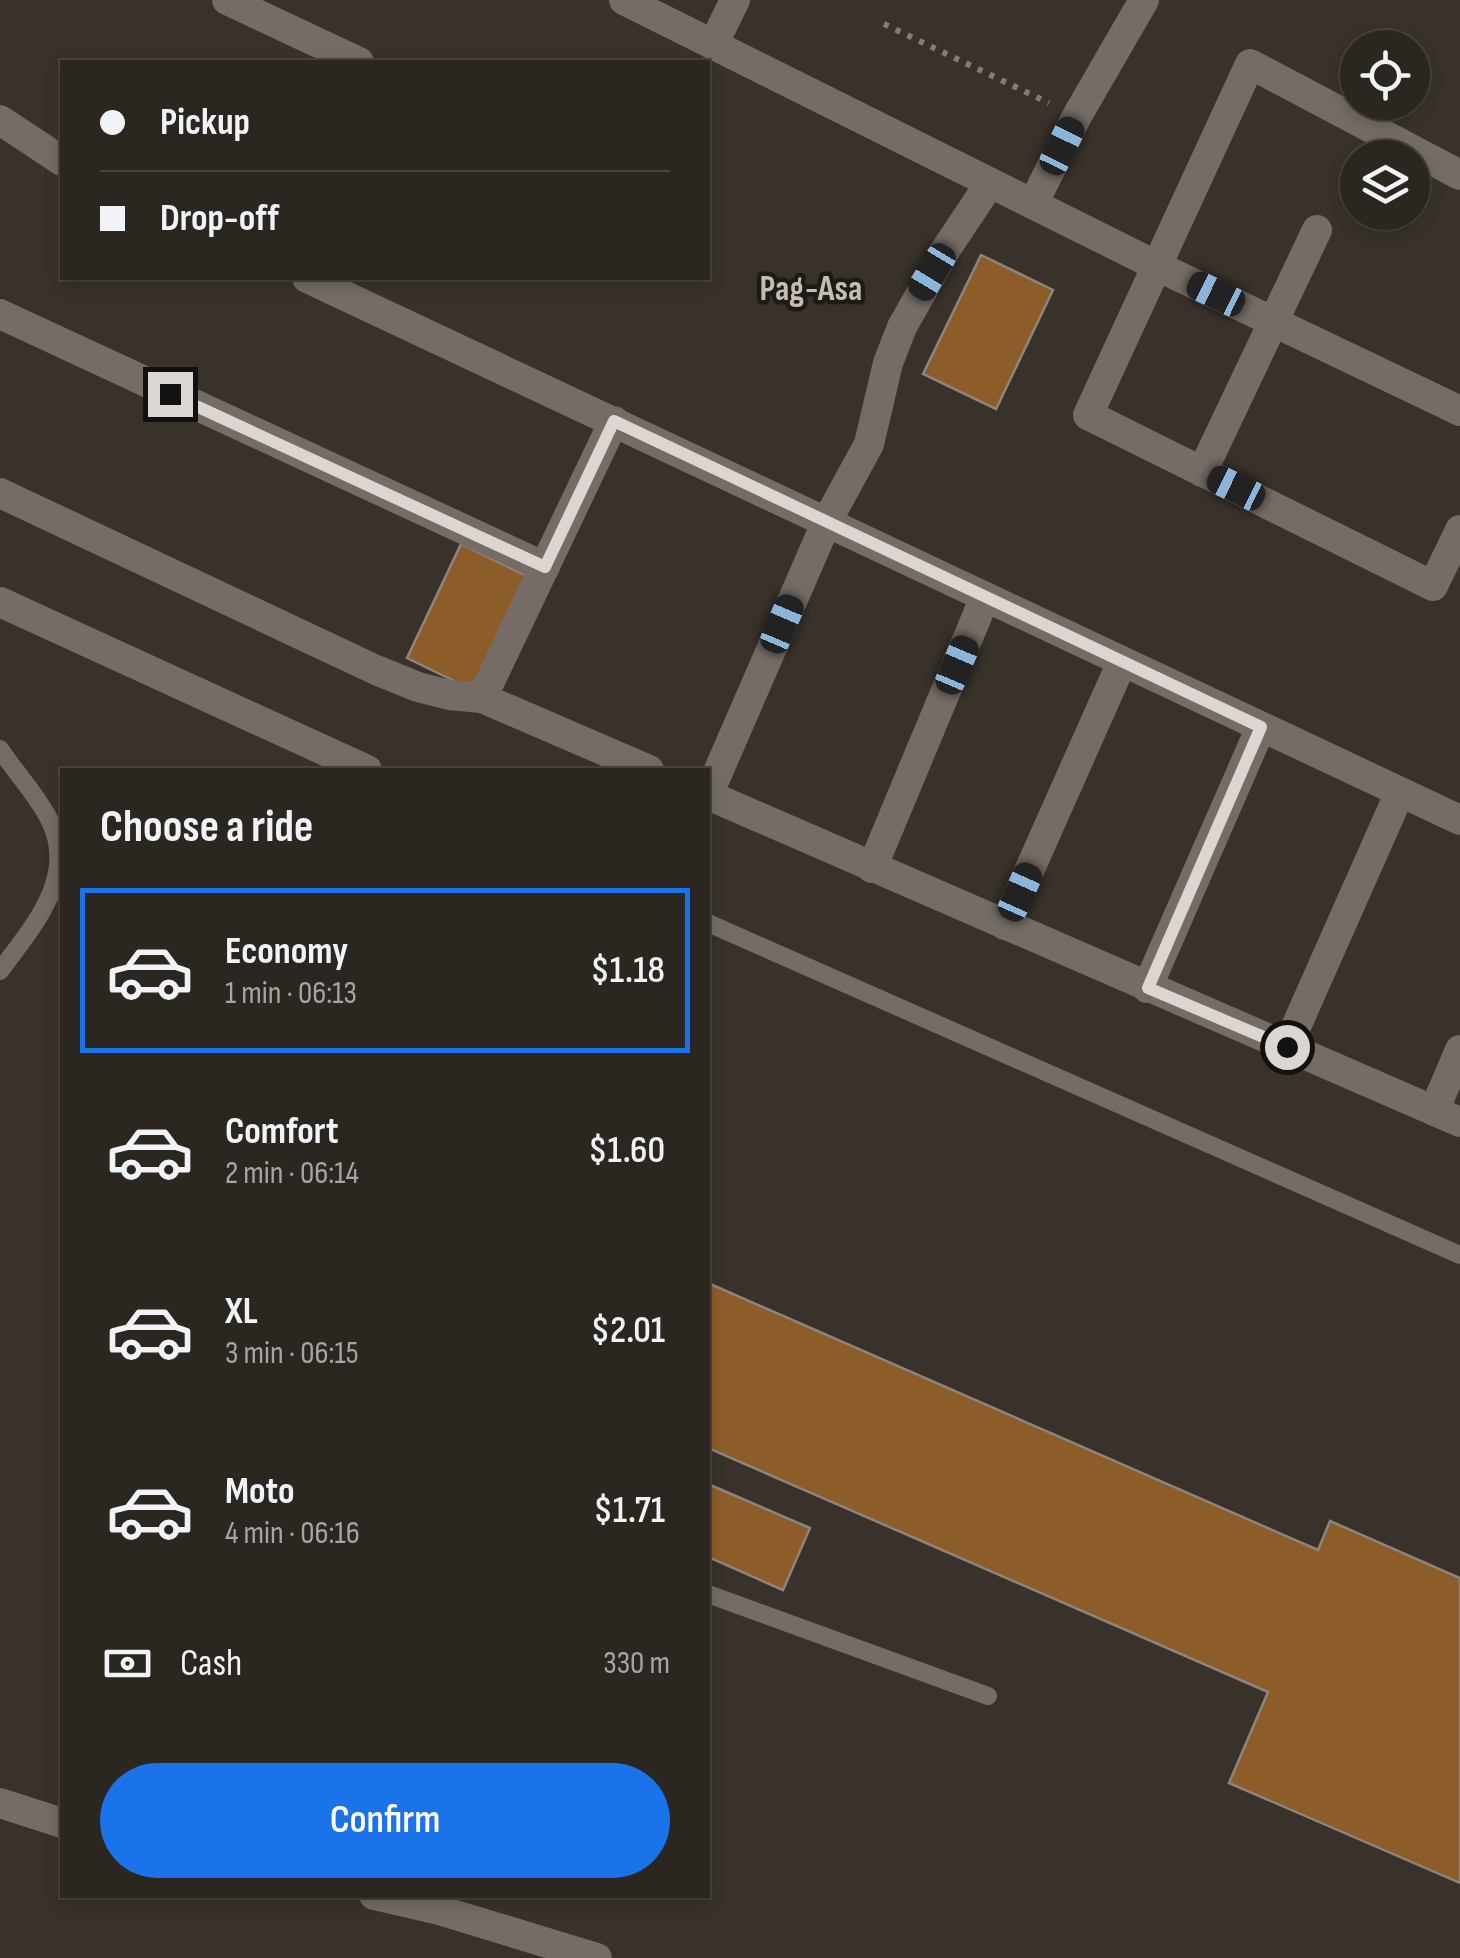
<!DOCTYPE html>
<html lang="en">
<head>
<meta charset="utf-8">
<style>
	:root { --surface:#2b2620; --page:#37322d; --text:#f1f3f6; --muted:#a6a5a5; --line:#47433e; --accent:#1a73e8 }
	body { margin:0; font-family:"Sofia Sans Condensed",sans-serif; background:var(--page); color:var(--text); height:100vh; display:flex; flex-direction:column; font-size:38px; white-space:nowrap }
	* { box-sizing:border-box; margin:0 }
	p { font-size:32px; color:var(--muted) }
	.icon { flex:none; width:55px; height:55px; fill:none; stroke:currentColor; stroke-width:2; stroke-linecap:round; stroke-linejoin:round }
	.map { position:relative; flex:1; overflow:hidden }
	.sheet { position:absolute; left:60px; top:768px; width:650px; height:1130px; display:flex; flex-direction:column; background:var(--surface); border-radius:0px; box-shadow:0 5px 15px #0003,0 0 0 2px var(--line) }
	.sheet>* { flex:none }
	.hud { position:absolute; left:60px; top:60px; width:650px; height:220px; border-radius:0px; box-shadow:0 5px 15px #0003,0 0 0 2px var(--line); display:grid; align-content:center; height:220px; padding:0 40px; background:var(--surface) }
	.buttons { position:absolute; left:1340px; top:30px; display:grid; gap:20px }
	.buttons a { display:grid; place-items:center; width:90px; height:90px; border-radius:50%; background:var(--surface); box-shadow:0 5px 15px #0003,0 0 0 2px var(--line); font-size:50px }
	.end { position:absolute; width:45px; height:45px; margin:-22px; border:12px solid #dbd6d2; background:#111; box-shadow:0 0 0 5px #111 }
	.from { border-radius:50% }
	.car { position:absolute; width:30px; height:60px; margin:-30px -15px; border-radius:12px; box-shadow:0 0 8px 2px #0007; background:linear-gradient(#222 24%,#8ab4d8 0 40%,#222 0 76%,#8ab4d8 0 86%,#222 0) }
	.hud b { display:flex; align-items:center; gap:35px; height:95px; font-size:38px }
	.hud b+b { border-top:2px solid var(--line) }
	.hud i { width:25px; height:25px; background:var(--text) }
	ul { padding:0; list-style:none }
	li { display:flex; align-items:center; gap:30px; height:165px; margin:0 20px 15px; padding:0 20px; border:5px solid transparent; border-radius:0px }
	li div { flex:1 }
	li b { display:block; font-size:38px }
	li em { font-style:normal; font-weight:600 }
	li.active { border-color:var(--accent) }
	li>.icon { width:90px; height:90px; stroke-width:1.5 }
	h2 { padding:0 40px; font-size:45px; line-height:120px }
	.pay { display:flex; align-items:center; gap:25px; height:110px; padding:0 40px; font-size:38px }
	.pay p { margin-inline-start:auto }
	.action { display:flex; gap:20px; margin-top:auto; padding:20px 40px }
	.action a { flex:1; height:115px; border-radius:60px; background:var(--accent); color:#fff; font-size:40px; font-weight:600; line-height:115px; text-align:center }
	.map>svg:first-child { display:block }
	.building { fill:#8c5d28; stroke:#8d857d; stroke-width:2.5 }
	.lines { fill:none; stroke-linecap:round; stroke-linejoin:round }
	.path { stroke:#837d77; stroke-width:6; stroke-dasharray:5 8; stroke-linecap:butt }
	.service { stroke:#746c65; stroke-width:18 }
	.minor { stroke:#746c65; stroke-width:30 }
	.route { stroke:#dbd6d2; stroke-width:12 }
	.labels { text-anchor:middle; stroke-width:9; stroke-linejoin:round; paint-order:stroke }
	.neighbourhood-label { font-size:35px; font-weight:bold; fill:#c5bdb4; stroke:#1d1a17 }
</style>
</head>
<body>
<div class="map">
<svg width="1460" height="1958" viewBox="0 0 1460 1958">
	<rect width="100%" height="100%" fill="#39322b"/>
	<g class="building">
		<path d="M981,255L1053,290L996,409L923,374Z"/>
		<path d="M461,544L531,578L477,692L407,658Z"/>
		<path d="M708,1283L1318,1550L1330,1521L1460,1578V1883L1229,1783L1268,1692L708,1448Z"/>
		<path d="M708,1484L810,1528L783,1590L708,1557Z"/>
	</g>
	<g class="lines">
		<path class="path" d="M884,24L1049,103"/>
		<g class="service">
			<path d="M0,749C16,773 36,794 49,819C79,877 32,927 0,971"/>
			<path d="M708,923L1460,1255"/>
			<path d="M708,1594L988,1696"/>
		</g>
		<g class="minor">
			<path d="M227,0L359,62"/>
			<path d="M624,0L1157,266L1460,411"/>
			<path d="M713,45L735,0"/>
			<path d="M0,120L62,161"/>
			<path d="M1460,175L1250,64L1088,415L1433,586L1460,530"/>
			<path d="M1033,204L1077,116L1144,0"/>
			<path d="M307,278L1460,820"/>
			<path d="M0,314L545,567"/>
			<path d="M1202,472L1317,230"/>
			<path d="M0,493L376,670L418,687L449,695L482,698L649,770"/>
			<path d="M0,602L367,770"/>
			<path d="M482,698L614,421"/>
			<path d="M708,795L1460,1122"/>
			<path d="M708,795L827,521L869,444L888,363L902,327L946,249L990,183"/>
			<path d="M872,868L985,597"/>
			<path d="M1005,925L1122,662"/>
			<path d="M1147,988L1261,727"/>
			<path d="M1287,1047L1400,792"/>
			<path d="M1434,1111L1460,1050"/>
			<path d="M0,1803L62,1823"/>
			<path d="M374,1895L439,1910L597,1958"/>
		</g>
	</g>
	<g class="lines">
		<path class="route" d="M170,394L545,567L614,421L1261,727L1148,988L1287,1047"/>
	</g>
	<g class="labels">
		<g class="neighbourhood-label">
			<text x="811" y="300">Pag-Asa</text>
		</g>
	</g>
</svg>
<div class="buttons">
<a><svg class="icon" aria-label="locate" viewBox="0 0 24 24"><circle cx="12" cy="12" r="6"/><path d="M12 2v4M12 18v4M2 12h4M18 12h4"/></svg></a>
<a><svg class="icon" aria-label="layers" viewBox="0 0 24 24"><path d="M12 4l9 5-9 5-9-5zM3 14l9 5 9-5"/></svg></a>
</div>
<i class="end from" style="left:1287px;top:1047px"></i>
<i class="end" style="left:170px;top:394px"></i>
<i class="car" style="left:1062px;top:146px;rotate:26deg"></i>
<i class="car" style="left:932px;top:272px;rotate:211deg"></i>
<i class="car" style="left:1216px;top:294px;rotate:296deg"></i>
<i class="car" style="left:1236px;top:488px;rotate:296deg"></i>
<i class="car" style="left:782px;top:624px;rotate:23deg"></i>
<i class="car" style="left:957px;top:665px;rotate:23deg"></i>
<i class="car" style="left:1020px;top:892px;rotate:24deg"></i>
<div class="hud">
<b><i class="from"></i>Pickup</b>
<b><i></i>Drop-off</b>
</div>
<section class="sheet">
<h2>Choose a ride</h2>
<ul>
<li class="active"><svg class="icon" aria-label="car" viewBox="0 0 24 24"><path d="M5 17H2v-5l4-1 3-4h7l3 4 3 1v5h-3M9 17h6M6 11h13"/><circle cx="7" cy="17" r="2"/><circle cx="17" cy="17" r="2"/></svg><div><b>Economy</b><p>1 min · 06:13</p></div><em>$1.18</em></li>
<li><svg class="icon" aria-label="car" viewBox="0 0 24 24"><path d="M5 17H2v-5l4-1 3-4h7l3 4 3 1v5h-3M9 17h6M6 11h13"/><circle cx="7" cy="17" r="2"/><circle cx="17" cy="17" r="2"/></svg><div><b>Comfort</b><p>2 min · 06:14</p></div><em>$1.60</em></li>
<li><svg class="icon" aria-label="car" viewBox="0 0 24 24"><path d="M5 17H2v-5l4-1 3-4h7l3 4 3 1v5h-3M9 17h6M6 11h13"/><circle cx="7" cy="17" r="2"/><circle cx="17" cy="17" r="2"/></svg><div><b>XL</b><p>3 min · 06:15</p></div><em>$2.01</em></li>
<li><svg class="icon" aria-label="car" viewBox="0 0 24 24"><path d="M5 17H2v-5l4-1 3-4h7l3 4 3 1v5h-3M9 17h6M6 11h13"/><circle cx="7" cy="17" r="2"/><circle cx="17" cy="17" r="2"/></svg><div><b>Moto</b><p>4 min · 06:16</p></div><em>$1.71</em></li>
</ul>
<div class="pay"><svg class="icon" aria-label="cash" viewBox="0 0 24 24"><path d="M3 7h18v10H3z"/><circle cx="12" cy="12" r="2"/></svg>Cash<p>330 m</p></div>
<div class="action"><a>Confirm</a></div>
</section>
</div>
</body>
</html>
